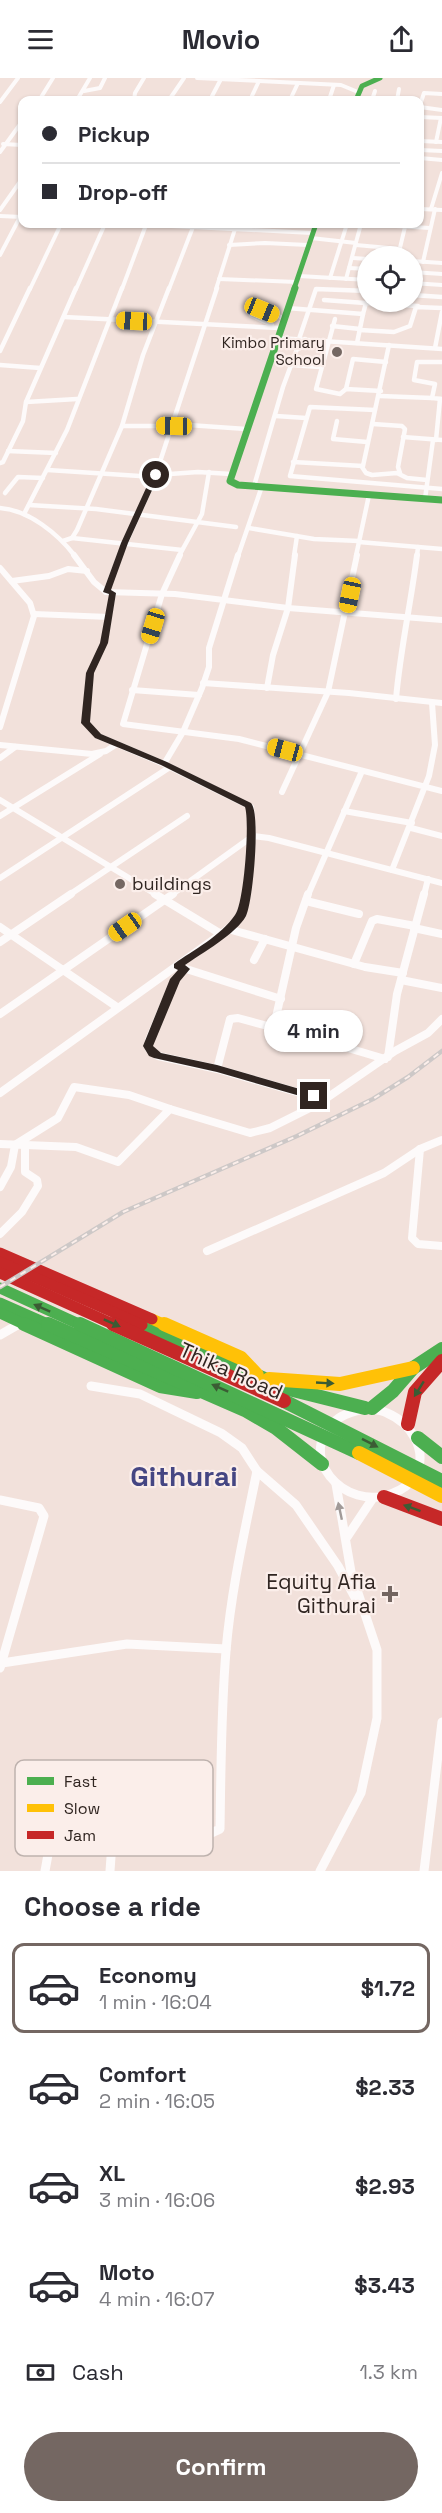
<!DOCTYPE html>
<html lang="en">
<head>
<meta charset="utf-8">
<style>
	:root { --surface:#fff; --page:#f7f7f7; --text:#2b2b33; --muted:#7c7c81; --line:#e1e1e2; --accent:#746762 }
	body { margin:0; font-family:"Space Grotesk",sans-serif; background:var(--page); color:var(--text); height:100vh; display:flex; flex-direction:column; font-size:22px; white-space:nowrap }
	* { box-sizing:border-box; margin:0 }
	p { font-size:20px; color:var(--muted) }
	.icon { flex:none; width:33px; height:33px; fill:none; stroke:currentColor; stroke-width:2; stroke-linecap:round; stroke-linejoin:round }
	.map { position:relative; height:1793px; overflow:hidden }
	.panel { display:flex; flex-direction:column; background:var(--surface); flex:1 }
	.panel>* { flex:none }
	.banner { position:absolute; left:18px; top:18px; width:406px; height:132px; border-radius:12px; box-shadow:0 2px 4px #0004; display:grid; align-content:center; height:132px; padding:0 24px; background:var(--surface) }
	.tools { position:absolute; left:357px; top:168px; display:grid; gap:12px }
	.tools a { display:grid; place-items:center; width:66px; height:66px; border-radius:50%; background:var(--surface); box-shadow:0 2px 4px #0004; font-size:30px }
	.end { position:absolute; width:27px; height:27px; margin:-14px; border:8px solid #302521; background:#fff; box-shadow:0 0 0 3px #fff }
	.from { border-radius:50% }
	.bubble { position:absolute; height:42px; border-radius:21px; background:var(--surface); box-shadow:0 2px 4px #0004; font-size:20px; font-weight:600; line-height:42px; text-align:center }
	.car { position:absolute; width:18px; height:36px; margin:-18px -9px; border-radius:8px; box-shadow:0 0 4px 2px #0007; background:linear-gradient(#f5c518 24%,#345 0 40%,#f5c518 0 76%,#345 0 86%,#f5c518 0) }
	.banner b { display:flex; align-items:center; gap:21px; height:57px; font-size:22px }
	.banner b+b { border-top:2px solid var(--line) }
	.banner i { width:15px; height:15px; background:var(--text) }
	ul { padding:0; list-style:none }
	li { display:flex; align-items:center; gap:18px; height:90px; margin:0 12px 9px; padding:0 12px; border:3px solid transparent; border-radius:12px }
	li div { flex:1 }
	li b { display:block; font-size:22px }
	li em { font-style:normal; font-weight:600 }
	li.active { border-color:var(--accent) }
	li>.icon { width:54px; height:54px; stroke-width:1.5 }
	h2 { padding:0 24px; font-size:27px; line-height:72px }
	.pay { display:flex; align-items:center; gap:15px; height:66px; padding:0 24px; font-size:22px }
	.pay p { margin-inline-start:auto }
	.cta { display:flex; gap:12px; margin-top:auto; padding:12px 24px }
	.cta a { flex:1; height:69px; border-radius:36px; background:var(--accent); color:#fff; font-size:24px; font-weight:600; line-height:69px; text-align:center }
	header { display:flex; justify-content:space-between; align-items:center; height:78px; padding:0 24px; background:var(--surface); font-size:27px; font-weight:600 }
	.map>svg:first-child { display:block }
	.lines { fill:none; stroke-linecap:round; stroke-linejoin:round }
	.street-far4 { stroke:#fdfafa; stroke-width:4 }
	.street-far3 { stroke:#fdfafa; stroke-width:4.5 }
	.street-far2 { stroke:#fdfafa; stroke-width:6 }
	.street-far1 { stroke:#fdfafa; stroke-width:8 }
	.street { stroke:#fdfafa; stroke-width:9 }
	.fast-far3 { stroke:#4caf50; stroke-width:5 }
	.fast-far2 { stroke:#4caf50; stroke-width:7 }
	.fast-far1 { stroke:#4caf50; stroke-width:11 }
	.fast { stroke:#4caf50; stroke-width:14 }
	.slow-far1 { stroke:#ffc107; stroke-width:11 }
	.slow { stroke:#ffc107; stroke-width:14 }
	.jam-far1 { stroke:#c62828; stroke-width:11 }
	.jam { stroke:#c62828; stroke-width:14 }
	.rail-casing { stroke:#cdc8c7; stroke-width:4.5 }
	.rail { stroke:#fbeeea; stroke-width:2; stroke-dasharray:6; stroke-linecap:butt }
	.oneway { fill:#3b5c34 }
	.oneway2 { fill:#a19a98 }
	.route { fill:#302521 }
	.poi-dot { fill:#746762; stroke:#fbeeea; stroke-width:2 }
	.labels { text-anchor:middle; stroke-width:4.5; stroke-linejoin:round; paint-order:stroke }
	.far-poi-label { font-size:15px; fill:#302521; stroke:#fbeeea; text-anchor:end }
	.poi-label { font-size:18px; fill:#302521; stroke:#fbeeea; text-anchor:start }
	.near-street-label { font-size:21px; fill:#302521; stroke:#fbeeea }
	.near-poi-label { font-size:21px; fill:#302521; stroke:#fbeeea; text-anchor:end }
	.near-district-label { font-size:28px; font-weight:bold; fill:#454683; stroke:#fbeeea }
	.key { fill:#fbeeea; stroke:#beb2ae; stroke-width:1.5 }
	.key-label { font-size:16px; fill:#302521 }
</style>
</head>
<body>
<header><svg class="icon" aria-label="menu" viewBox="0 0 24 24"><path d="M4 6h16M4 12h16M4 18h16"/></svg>Movio<svg class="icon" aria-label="share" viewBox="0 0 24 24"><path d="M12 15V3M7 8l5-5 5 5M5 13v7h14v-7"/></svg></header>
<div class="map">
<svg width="442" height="1793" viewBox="0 0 442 1793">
	<rect width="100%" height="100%" fill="#f2e1db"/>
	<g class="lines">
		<g class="street-far4">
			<path d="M197,0L341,7L358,14"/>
			<path d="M84,13L100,10L105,0"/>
			<path d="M40,21L53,0"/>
			<path d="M77,22L90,0"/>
			<path d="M134,22L135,15L144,0"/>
			<path d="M169,22L184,0"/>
			<path d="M210,22L221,1"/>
			<path d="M250,22L259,3"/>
			<path d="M290,22L298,5"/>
			<path d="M329,22L334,7"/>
			<path d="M372,22L375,13"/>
			<path d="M397,22L399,11"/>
			<path d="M0,24L18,0"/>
			<path d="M420,27L424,15L442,16"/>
			<path d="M420,29L442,32"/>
			<path d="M420,39L442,40"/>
			<path d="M420,63L442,64"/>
			<path d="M436,64L441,40"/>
			<path d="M3,66L22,67"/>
			<path d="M420,72L442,73"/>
			<path d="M0,74L21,45"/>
			<path d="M420,80L442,82"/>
			<path d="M420,131L442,132"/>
			<path d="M431,131L442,95"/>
			<path d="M0,132L22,101"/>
			<path d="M0,138L22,139"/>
			<path d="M131,146L312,155"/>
			<path d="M361,146L430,150"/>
			<path d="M311,160L356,165"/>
			<path d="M229,167L265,165L308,167"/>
			<path d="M356,167L400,171"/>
			<path d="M0,177L20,139"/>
			<path d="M398,178L405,149"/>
			<path d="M353,180L368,181"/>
			<path d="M412,183L442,185"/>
			<path d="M423,184L435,131"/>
			<path d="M349,190L368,191"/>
			<path d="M412,194L442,196"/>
			<path d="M299,198L368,202"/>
			<path d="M330,200L347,146"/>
			<path d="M219,201L297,204"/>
			<path d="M346,201L361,146"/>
			<path d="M412,205L442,207"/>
			<path d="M30,211L61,146"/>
			<path d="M76,211L105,146"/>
			<path d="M122,211L146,147"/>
			<path d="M169,211L193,149"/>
			<path d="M216,211L235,151"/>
			<path d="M316,211H321"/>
		</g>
		<g class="street-far3">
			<path d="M412,217L442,219"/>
			<path d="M324,222L365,225"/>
			<path d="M251,228L283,240"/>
			<path d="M287,230L363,236L366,225L418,228"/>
			<path d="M251,237L272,247"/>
			<path d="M64,239L280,250"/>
			<path d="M335,241L316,311L340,316L346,311L381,313"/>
			<path d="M332,248L360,251"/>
			<path d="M360,252L394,254L410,248L416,229L442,230"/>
			<path d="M278,260L442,271"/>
			<path d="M299,261L316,211L368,213"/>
			<path d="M357,265L363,236"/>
			<path d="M435,270L442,234"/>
			<path d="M0,273L30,210"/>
			<path d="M442,284H417L414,302L435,306L432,320L442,321"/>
			<path d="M0,287L40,290"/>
			<path d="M292,287L320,289"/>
			<path d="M346,311L353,281L386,284"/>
			<path d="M380,318L432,320"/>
			<path d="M26,324L77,321"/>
			<path d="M375,332L310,329L290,398L442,411"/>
			<path d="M276,338L306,340"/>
			<path d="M337,343L333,361L367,364"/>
			<path d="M174,346L246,351"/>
			<path d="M373,346L402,348L405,351L398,389L400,395"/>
			<path d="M122,348H174"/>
			<path d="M403,359L442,362"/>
			<path d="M436,362L440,321"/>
			<path d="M8,373L56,375"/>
			<path d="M293,384L363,388L389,267"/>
			<path d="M0,385L3,384L23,343L26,324L76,210"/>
			<path d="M362,389L366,395L372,397L397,395L407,400L427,402"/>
			<path d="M48,392L155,399"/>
			<path d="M156,397L198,394L231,396"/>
			<path d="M254,408L283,309L297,271L303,269L305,261"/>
			<path d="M5,415L18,399L43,400"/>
			<path d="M425,421L433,362"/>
			<path d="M29,427L96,431L236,449"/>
			<path d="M0,430C29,432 58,456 75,478"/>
			<path d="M24,436L67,352L122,210"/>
			<path d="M249,450L314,461L359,463"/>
			<path d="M72,460L182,472"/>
			<path d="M63,463L72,460L77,452L122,348L143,277L169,210"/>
			<path d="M359,464L442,471"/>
			<path d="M120,478L153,405L217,210"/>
			<path d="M179,478L202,436L209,394"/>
			<path d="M238,478L262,408"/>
			<path d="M294,478L297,458"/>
			<path d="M356,478L369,417"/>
			<path d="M417,478L418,469"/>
		</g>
		<g class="street-far2">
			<path d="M74,477L94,504L106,514L175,516L288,530L442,542"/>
			<path d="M180,477L162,516L123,646L239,661L442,713"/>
			<path d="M0,490L30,525L34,538L0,649"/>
			<path d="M12,503L49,498L68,491L87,493"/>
			<path d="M106,514L120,477"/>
			<path d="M113,515L104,565L90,595L86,645L98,658L164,686L251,729L253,758L245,817"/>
			<path d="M34,536L109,539"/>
			<path d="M203,605L349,615L442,625"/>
			<path d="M267,610L273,577L288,530L295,477"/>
			<path d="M132,612L199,617"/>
			<path d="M396,621C400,573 411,525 417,477"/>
			<path d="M0,667L92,676L106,673L117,666"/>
			<path d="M0,680L15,669"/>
			<path d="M164,686L183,654L202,610L209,589V570L238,477"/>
			<path d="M282,714L328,614L357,477"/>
			<path d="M0,722L157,817"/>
			<path d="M344,733L412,745"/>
			<path d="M0,738L100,676"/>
			<path d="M411,750L442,758"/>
			<path d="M392,792L429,698L435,667L432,625"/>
			<path d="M0,800L170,689"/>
			<path d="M69,817L187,738"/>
			<path d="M171,817L253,758L269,760L442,805"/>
			<path d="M308,817L362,693"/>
			<path d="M424,817L428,801"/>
		</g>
		<g class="street-far1">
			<path d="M155,816L221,856"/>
			<path d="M308,816L296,850L274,948L385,981"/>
			<path d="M306,823L359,836"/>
			<path d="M0,849L117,929"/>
			<path d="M414,850L442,856"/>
			<path d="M228,851L365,889L403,895"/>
			<path d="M0,864L71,816"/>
			<path d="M254,882L265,861"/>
			<path d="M354,886L372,843L377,841L415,848"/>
			<path d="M180,889L281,921"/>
			<path d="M185,891L175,901L149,962V971L158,978L217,991L314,1019"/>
			<path d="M401,902L442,910"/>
			<path d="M0,936L173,816"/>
			<path d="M388,979L397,916L424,816"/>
			<path d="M217,991L230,941L238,940L275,950"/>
			<path d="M0,1015L228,851L242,837L246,816"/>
			<path d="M0,1066L76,1069L118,1084L170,1031L250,1055L270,1050L318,1026L395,973L428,955L442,941"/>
			<path d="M420,1071L412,1160L418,1166L442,1168"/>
			<path d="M0,1109L11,1089L15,1067L58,1040L74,1009L129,1017L170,1031"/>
			<path d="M0,1156L22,1134L38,1108L37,1102L25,1094V1066"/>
			<path d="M207,1173L384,1095L420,1071L442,1062"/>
			<path d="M16,1248L21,1245"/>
		</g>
		<g class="street">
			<path d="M0,1257L19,1246"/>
			<path d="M365,1330C372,1331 381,1332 387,1335C411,1345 429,1373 415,1398C410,1406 402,1412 393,1415C345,1436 291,1375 339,1340C346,1335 357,1333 365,1330Z"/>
			<path d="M257,1393L296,1427L338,1488L357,1523"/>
			<path d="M0,1422L39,1430L44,1438L0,1590"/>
			<path d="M347,1459L373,1420"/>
			<path d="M2,1585L127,1566L226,1571"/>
			<path d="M45,1793L51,1760C79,1727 177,1776 220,1751C221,1692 221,1632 226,1573C231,1512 245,1452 257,1393L242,1370L221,1355L140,1316L91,1308"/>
			<path d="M110,1793L113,1751"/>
			<path d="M320,1793L361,1715L377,1640V1572L351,1494L336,1406"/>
			<path d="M424,1793L442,1644"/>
		</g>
		<g class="fast-far3">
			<path d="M356,22L362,8L380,0"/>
			<path d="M294,211L316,146"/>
		</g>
		<path class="fast-far2" d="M295,210L230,403L238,407L442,422"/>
		<g class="fast-far1">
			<path d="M0,1210L83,1248"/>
			<path d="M0,1225L52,1248"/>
			<path d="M0,1235L28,1248"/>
		</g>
		<g class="fast">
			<path d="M24,1246L160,1308L197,1314"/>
			<path d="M48,1246L245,1332L276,1350L322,1386"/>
			<path d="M80,1246L359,1375"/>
			<path d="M142,1247L285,1310L365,1330"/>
			<path d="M284,1323L442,1403"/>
			<path d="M372,1330L393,1313L413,1290L442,1271"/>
			<path d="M418,1360L442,1379"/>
		</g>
		<path class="slow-far1" d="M152,1241L167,1248"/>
		<g class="slow">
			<path d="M164,1246L241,1280L257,1297"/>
			<path d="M269,1301L340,1306L413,1290"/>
			<path d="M359,1375L442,1418"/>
		</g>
		<g class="jam-far1">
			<path d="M0,1175L152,1241"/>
			<path d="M0,1184L142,1247"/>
			<path d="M0,1195L117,1248"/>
		</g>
		<g class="jam">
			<path d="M113,1246L284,1323"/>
			<path d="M408,1346L415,1314L442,1283"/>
			<path d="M384,1419L442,1441"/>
		</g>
		<g class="rail-casing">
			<path id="rail" d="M0,1209L123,1134L297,1058L373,1021L408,999L442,973"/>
		</g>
		<use href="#rail" class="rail"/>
	</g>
	<defs><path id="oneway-solid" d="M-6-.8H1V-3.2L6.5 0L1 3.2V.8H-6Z" transform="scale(1.5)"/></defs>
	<g class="oneway">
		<use href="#oneway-solid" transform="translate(42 1230) rotate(-156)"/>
		<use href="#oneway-solid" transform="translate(112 1245) rotate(24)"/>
		<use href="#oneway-solid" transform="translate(325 1305) rotate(3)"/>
		<use href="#oneway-solid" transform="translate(220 1310) rotate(-156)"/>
		<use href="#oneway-solid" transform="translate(419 1311) rotate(122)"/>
		<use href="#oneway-solid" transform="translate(370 1365) rotate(27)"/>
		<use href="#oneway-solid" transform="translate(412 1430) rotate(-160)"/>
	</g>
	<use class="oneway2" href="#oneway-solid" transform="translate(340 1433) rotate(-102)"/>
	<path class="route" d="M156,395L159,397L128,465L111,512L116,515L108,565L94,595L90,644L101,656L167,684L251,725C261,735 253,824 246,838C236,856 202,875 185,887L190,891L180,903L153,968L161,975L217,987L317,1016L319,1018L314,1022L217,994L154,980L149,978L143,968L170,901L178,892L174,890V886C193,872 221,858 235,837C244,826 250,743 245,729L161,687L95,660L81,645L86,595L100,565L109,516L103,514L121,465L152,397Z"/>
	<g class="poi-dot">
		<circle cx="337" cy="274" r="6"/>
		<circle cx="120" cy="806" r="6"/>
		<path d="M387 1507h6v6h6v6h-6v6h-6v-6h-6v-6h6z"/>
	</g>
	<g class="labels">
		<g class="far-poi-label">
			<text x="325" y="270">Kimbo Primary<tspan x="325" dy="17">School</tspan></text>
		</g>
		<g class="poi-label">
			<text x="132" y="812">buildings</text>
		</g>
		<g class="near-street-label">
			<text transform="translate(231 1293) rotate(24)" y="7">Thika Road</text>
		</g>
		<g class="near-poi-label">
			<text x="376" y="1511">Equity Afia<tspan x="376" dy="24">Githurai</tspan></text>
		</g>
		<g class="near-district-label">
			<text x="184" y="1408">Githurai</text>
		</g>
	</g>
	<rect x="15" y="1682" width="198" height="96" rx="9" class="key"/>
	<rect x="27" y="1699" width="27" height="8" fill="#4caf50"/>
	<rect x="27" y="1726" width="27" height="8" fill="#ffc107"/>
	<rect x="27" y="1753" width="27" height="8" fill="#c62828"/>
	<g class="key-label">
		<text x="64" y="1709">Fast</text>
		<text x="64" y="1736">Slow</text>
		<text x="64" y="1763">Jam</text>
	</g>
</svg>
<div class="tools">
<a><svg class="icon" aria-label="locate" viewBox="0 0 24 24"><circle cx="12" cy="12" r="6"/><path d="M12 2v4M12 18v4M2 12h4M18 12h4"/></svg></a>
</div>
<i class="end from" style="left:156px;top:397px"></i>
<i class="end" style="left:314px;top:1018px"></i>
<div class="bubble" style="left:264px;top:932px;width:99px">4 min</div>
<i class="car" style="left:262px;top:232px;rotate:112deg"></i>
<i class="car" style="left:134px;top:243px;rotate:273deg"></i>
<i class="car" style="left:174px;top:348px;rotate:271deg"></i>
<i class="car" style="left:350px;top:517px;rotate:192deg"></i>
<i class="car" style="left:153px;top:548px;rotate:197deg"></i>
<i class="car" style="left:285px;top:672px;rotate:285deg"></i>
<i class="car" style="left:125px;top:849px;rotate:235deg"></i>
<div class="banner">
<b><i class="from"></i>Pickup</b>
<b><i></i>Drop-off</b>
</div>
</div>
<section class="panel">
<h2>Choose a ride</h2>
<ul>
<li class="active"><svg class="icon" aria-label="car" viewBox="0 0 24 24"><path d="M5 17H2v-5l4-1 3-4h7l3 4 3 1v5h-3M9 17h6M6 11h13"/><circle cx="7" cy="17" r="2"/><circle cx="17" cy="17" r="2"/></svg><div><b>Economy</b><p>1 min · 16:04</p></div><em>$1.72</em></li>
<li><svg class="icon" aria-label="car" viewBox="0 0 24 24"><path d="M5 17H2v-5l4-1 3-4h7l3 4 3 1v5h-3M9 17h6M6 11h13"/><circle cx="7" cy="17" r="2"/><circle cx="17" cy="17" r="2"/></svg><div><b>Comfort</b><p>2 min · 16:05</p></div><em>$2.33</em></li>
<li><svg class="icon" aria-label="car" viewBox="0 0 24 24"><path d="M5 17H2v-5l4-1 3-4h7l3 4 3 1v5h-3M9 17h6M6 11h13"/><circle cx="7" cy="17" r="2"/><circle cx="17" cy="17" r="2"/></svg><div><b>XL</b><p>3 min · 16:06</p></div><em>$2.93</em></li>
<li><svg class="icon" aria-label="car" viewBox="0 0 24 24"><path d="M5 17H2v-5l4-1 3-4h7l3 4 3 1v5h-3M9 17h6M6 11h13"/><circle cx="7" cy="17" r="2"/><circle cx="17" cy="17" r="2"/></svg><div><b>Moto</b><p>4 min · 16:07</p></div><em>$3.43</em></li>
</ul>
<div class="pay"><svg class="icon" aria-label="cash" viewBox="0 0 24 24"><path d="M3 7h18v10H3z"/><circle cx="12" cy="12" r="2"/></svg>Cash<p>1.3 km</p></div>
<div class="cta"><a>Confirm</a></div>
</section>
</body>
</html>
